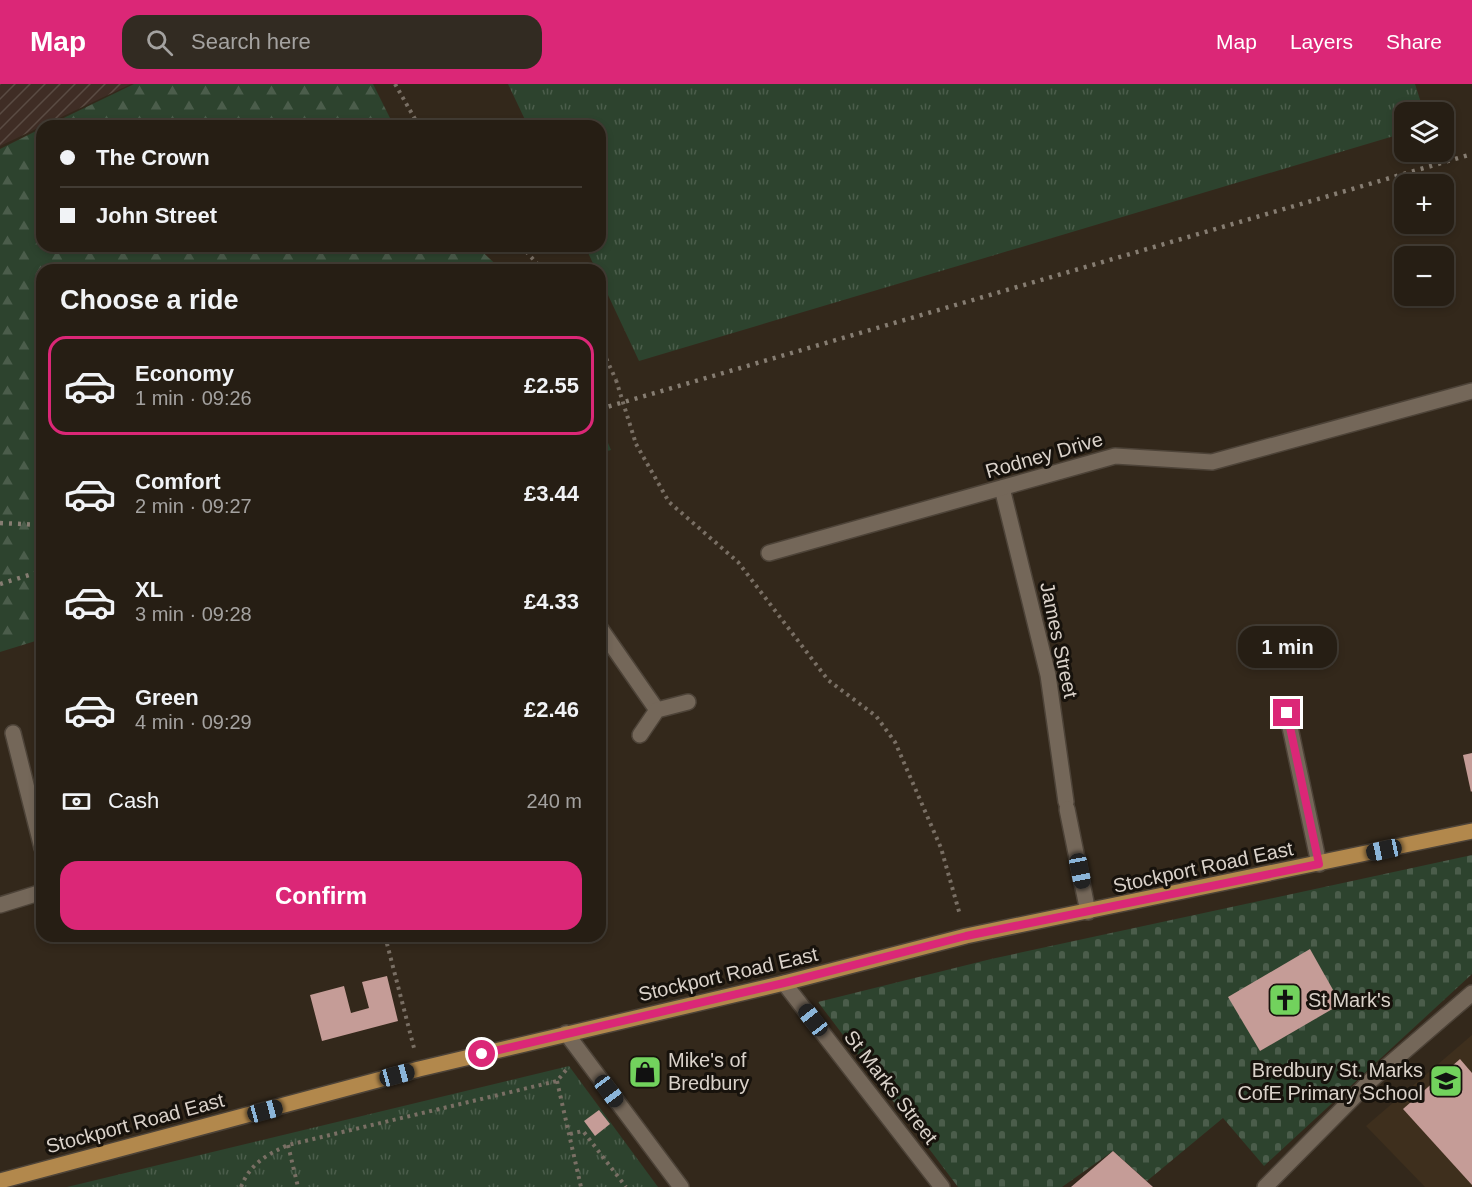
<!DOCTYPE html>
<html lang="en">
<head>
<meta charset="utf-8">
<style>
	:root { --surface:#261e14; --page:#322b22; --text:#f1f3f6; --muted:#a4a2a0; --line:#423c34; --accent:#db2777 }
	body { margin:0; font-family:Helvetica,sans-serif; background:var(--page); color:var(--text); height:100vh; display:flex; flex-direction:column; font-size:22px; white-space:nowrap }
	* { box-sizing:border-box; margin:0 }
	p { font-size:20px; color:var(--muted) }
	.icon { flex:none; width:33px; height:33px; fill:none; stroke:currentColor; stroke-width:2; stroke-linecap:round; stroke-linejoin:round }
	.map { position:relative; flex:1; overflow:hidden }
	.details { position:absolute; left:36px; top:180px; width:570px; height:678px; display:flex; flex-direction:column; background:var(--surface); border-radius:18px; box-shadow:0 3px 9px #0003,0 0 0 2px var(--line) }
	.details>* { flex:none }
	.top-card { position:absolute; left:36px; top:36px; width:570px; height:132px; border-radius:18px; box-shadow:0 3px 9px #0003,0 0 0 2px var(--line); display:grid; align-content:center; height:132px; padding:0 24px; background:var(--surface) }
	.fabs { position:absolute; left:1394px; top:18px; display:grid; gap:12px }
	.fabs a { display:grid; place-items:center; width:60px; height:60px; border-radius:12px; background:var(--surface); box-shadow:0 3px 9px #0003,0 0 0 2px var(--line); font-size:30px }
	.end { position:absolute; width:27px; height:27px; margin:-14px; border:8px solid #db2777; background:#fff; box-shadow:0 0 0 3px #fff }
	.from { border-radius:50% }
	.bubble { position:absolute; height:42px; border-radius:18px; background:var(--surface); box-shadow:0 3px 9px #0003,0 0 0 2px var(--line); font-size:20px; font-weight:800; line-height:42px; text-align:center }
	.car { position:absolute; width:18px; height:36px; margin:-18px -9px; border-radius:8px; box-shadow:0 0 4px 2px #0007; background:linear-gradient(#222 24%,#8ab4d8 0 40%,#222 0 76%,#8ab4d8 0 86%,#222 0) }
	.top-card b { display:flex; align-items:center; gap:21px; height:57px; font-size:22px }
	.top-card b+b { border-top:2px solid var(--line) }
	.top-card i { width:15px; height:15px; background:var(--text) }
	ul { padding:0; list-style:none }
	li { display:flex; align-items:center; gap:18px; height:99px; margin:0 12px 9px; padding:0 12px; border:3px solid transparent; border-radius:18px }
	li div { flex:1 }
	li b { display:block; font-size:22px }
	li em { font-style:normal; font-weight:800 }
	li.on { border-color:var(--accent) }
	li>.icon { width:54px; height:54px; stroke-width:1.5 }
	h2 { padding:0 24px; font-size:27px; line-height:72px }
	.pay { display:flex; align-items:center; gap:15px; height:66px; padding:0 24px; font-size:22px }
	.pay p { margin-inline-start:auto }
	.primary-button { display:flex; gap:12px; margin-top:auto; padding:12px 24px }
	.primary-button a { flex:1; height:69px; border-radius:18px; background:var(--accent); color:#fff; font-size:24px; font-weight:800; line-height:69px; text-align:center }
	header { display:flex; align-items:center; gap:36px; box-sizing:border-box; height:84px; padding:0 30px; background:var(--accent); color:#fff }
	header strong { font-size:28px }
	nav { display:flex; gap:33px; margin-inline-start:auto; font-size:21px }
	.search { width:420px; height:54px; background:var(--page); display:flex; align-items:center; gap:15px; box-sizing:border-box; padding:0 21px; border-radius:18px; color:var(--muted); font-size:22px }
	.map>svg:first-child { display:block }
	.built { fill:#3e2f1d }
	.industrial { fill:url(#industrial-furrows) }
	.forest { fill:url(#forest-firs) }
	.cemetery { fill:url(#cemetery-stones) }
	.park { fill:url(#park-tufts) }
	.building { fill:#c59c97 }
	.lines { fill:none; stroke-linecap:round; stroke-linejoin:round }
	.street-casing { stroke:#4d4338; stroke-width:18 }
	.primary-casing { stroke:#4d4338; stroke-width:18 }
	.path { stroke:#796f64; stroke-width:4; stroke-dasharray:3 4.5; stroke-linecap:butt }
	.street { stroke:#746759; stroke-width:15 }
	.primary { stroke:#b2884c; stroke-width:15 }
	.rail { stroke:#867d72; stroke-width:4.5; stroke-dasharray:3 6; stroke-linecap:butt }
	.path-bridge { stroke:#796f64; stroke-width:4; stroke-dasharray:3 4.5; stroke-linecap:butt }
	.route { stroke:#db2777; stroke-width:8 }
	.labels { text-anchor:middle; stroke-width:6; stroke-linejoin:round; paint-order:stroke }
	.street-label { font-size:20px; fill:#dad2ca; stroke:#17120c }
	.poi-label { font-size:20px; fill:#dad2ca; stroke:#17120c; text-anchor:start }
</style>
</head>
<body>
<header>
<strong>Map</strong>
<div class="search"><svg class="icon" aria-label="search" viewBox="0 0 24 24"><circle cx="10" cy="10" r="6"/><path d="M15 15l6 6"/></svg>Search here</div>
<nav><a>Map</a><a>Layers</a><a>Share</a></nav>
</header>
<div class="map">
<svg width="1472" height="1103" viewBox="0 0 1472 1103">
	<defs>
		<pattern id="industrial-furrows" width="10" height="10" patternUnits="userSpaceOnUse" patternTransform="scale(1.5)"><rect width="10" height="10" fill="#3f2d25"/><path d="M-1 1l2-2M0 10L10 0M9 11l2-2" fill="none" stroke="#5a4b43"/></pattern>
		<pattern id="forest-firs" width="22" height="20" patternUnits="userSpaceOnUse" patternTransform="scale(1.5)"><rect width="22" height="20" fill="#2d432e"/><path d="M5 1l3.5 6h-7zM16 11l3.5 6h-7z" fill="#4b5d4b"/></pattern>
		<pattern id="cemetery-stones" width="16" height="16" patternUnits="userSpaceOnUse" patternTransform="scale(1.5)"><rect width="16" height="16" fill="#2d432e"/><path d="M2 7V4a2 2 0 0 1 4 0v3zM10 15v-3a2 2 0 0 1 4 0v3z" fill="#4b5d4b"/></pattern>
		<pattern id="park-tufts" width="24" height="20" patternUnits="userSpaceOnUse" patternTransform="scale(1.5)"><rect width="24" height="20" fill="#2d432e"/><path d="M3 7l-1-3M5 7V3M7 7l1-3M15 17l-1-3M17 17v-4M19 17l1-3" fill="none" stroke="#4b5d4b"/></pattern>
	</defs>
	<rect width="100%" height="100%" fill="#33281b"/>
	<path class="built" d="M1472,951V1103H1425L1366,1042Z"/>
	<path class="industrial" d="M0,0H131L0,62Z"/>
	<g class="forest">
		<path d="M134,0H373L394,42H47Z"/>
		<path d="M42,44V162H476L502,186H42V555L0,568V65Z"/>
		<path d="M600,340L611,366L600,369Z"/>
	</g>
	<path class="cemetery" d="M1472,771V890L1264,1082L1223,1034L1147,1097L1113,1067L1062,1103H958L818,918L991,875Z"/>
	<g class="park">
		<path d="M508,0H1415L1424,28H1404V49L639,277L600,194V186H596L585,162H600V42H528Z"/>
		<path d="M569,982L658,1103H67Z"/>
	</g>
	<g class="building">
		<path d="M1472,669V707L1471,708L1463,671Z"/>
		<path d="M1310,865L1341,920L1260,967L1228,913Z"/>
		<path d="M387,892L398,937L322,957L310,911L344,902L351,929L369,924L362,898Z"/>
		<path d="M1460,975L1472,989V1101L1403,1025Z"/>
		<path d="M599,1026L610,1040L595,1052L584,1037Z"/>
		<path d="M1113,1067L1153,1103H1071Z"/>
	</g>
	<g class="lines">
		<g class="street-casing">
			<g id="street">
				<path d="M1002,404L1048,591L1066,718"/>
				<path d="M769,469L1115,372L1212,378L1472,307"/>
				<path d="M600,544L657,626"/>
				<path d="M1287,629L1319,780"/>
				<path d="M13,649L42,764"/>
				<path d="M640,651L657,626L688,618"/>
				<path d="M1067,725L1088,828"/>
				<path d="M0,821L42,808"/>
				<path d="M784,899L942,1103"/>
				<path d="M566,949L681,1103"/>
				<path d="M1265,1103L1370,997L1472,909"/>
			</g>
		</g>
		<g class="primary-casing">
			<path id="primary" d="M0,1097L419,985L784,899L966,852L1472,747"/>
		</g>
		<g class="path">
			<path d="M395,0L419,42"/>
			<path d="M521,162L543,186"/>
			<path d="M600,261L616,296"/>
			<path d="M636,360L669,418L738,478L828,596L876,632L895,658L941,764L960,831"/>
			<path d="M385,852L414,964"/>
			<path d="M557,997L581,1103"/>
			<path d="M570,1050L583,1047L626,1103"/>
			<path d="M288,1061L298,1103"/>
			<path d="M241,1103C250,1080 266,1071 288,1061L557,997L566,986"/>
		</g>
		<use href="#street" class="street"/>
		<use href="#primary" class="primary"/>
		<g class="rail">
			<path d="M600,325L1472,70"/>
			<path d="M0,439L42,441"/>
			<path d="M0,500L42,487"/>
		</g>
		<path class="path-bridge" d="M616,296L636,360"/>
	</g>
	<g class="lines">
		<path class="route" d="M482,970L784,899L966,852L1319,780L1287,629"/>
	</g>
	<defs>
		<g id="church-square" transform="scale(1.725)"><rect x="-9" y="-9" width="18" height="18" rx="4" fill="#72d25d" stroke="#17120c"/><path d="M-1.2-6h2.4v3.5h3.3v2.4h-3.3V6h-2.4V-.1h-3.3v-2.4h3.3Z" fill="#111"/></g>
		<g id="shop-square" transform="scale(1.725)"><rect x="-9" y="-9" width="18" height="18" rx="4" fill="#72d25d" stroke="#17120c"/><path d="M-5-2.5h2.3a2.7 3.5 0 0 1 5.4 0H5L5.5 6h-11ZM-1.5-2.5h3a1.5 2.3 0 0 0-3 0Z" fill="#111"/></g>
		<g id="school-square" transform="scale(1.725)"><rect x="-9" y="-9" width="18" height="18" rx="4" fill="#72d25d" stroke="#17120c"/><path d="M0-5L7-2L0 1L-7-2ZM-4 1L0 2.5L4 1V4Q0 6-4 4Z" fill="#111"/></g>
	</defs>
	<g fill-rule="evenodd">
		<use href="#church-square" x="1285" y="916"/>
		<use href="#shop-square" x="645" y="988"/>
		<use href="#school-square" x="1446" y="997"/>
	</g>
	<g class="labels">
		<g class="street-label">
			<text transform="translate(1044 371) rotate(-16)" y="7">Rodney Drive</text>
			<text transform="translate(1059 556) rotate(78)" y="7">James Street</text>
			<text transform="translate(1203 783) rotate(-12)" y="7">Stockport Road East</text>
			<text transform="translate(728 890) rotate(-13)" y="7">Stockport Road East</text>
			<text transform="translate(891 1003) rotate(52)" y="7">St Marks Street</text>
			<text transform="translate(135 1039) rotate(-15)" y="7">Stockport Road East</text>
		</g>
		<g class="poi-label">
			<text x="1308" y="923">St Mark's</text>
			<text x="668" y="983">Mike's of<tspan x="668" dy="23">Bredbury</tspan></text>
			<text x="1423" y="993" text-anchor="end">Bredbury St. Marks<tspan x="1423" dy="23">CofE Primary School</tspan></text>
		</g>
	</g>
</svg>
<div class="fabs">
<a><svg class="icon" aria-label="layers" viewBox="0 0 24 24"><path d="M12 4l9 5-9 5-9-5zM3 14l9 5 9-5"/></svg></a>
<a>+</a>
<a>−</a>
</div>
<i class="end from" style="left:482px;top:970px"></i>
<i class="end" style="left:1287px;top:629px"></i>
<div class="bubble" style="left:1238px;top:542px;width:99px">1 min</div>
<i class="car" style="left:1384px;top:766px;rotate:258deg"></i>
<i class="car" style="left:1080px;top:787px;rotate:169deg"></i>
<i class="car" style="left:813px;top:936px;rotate:322deg"></i>
<i class="car" style="left:397px;top:991px;rotate:75deg"></i>
<i class="car" style="left:609px;top:1007px;rotate:143deg"></i>
<i class="car" style="left:265px;top:1027px;rotate:75deg"></i>
<div class="top-card">
<b><i class="from"></i>The Crown</b>
<b><i></i>John Street</b>
</div>
<section class="details">
<h2>Choose a ride</h2>
<ul>
<li class="on"><svg class="icon" aria-label="car" viewBox="0 0 24 24"><path d="M5 17H2v-5l4-1 3-4h7l3 4 3 1v5h-3M9 17h6M6 11h13"/><circle cx="7" cy="17" r="2"/><circle cx="17" cy="17" r="2"/></svg><div><b>Economy</b><p>1 min · 09:26</p></div><em>£2.55</em></li>
<li><svg class="icon" aria-label="car" viewBox="0 0 24 24"><path d="M5 17H2v-5l4-1 3-4h7l3 4 3 1v5h-3M9 17h6M6 11h13"/><circle cx="7" cy="17" r="2"/><circle cx="17" cy="17" r="2"/></svg><div><b>Comfort</b><p>2 min · 09:27</p></div><em>£3.44</em></li>
<li><svg class="icon" aria-label="car" viewBox="0 0 24 24"><path d="M5 17H2v-5l4-1 3-4h7l3 4 3 1v5h-3M9 17h6M6 11h13"/><circle cx="7" cy="17" r="2"/><circle cx="17" cy="17" r="2"/></svg><div><b>XL</b><p>3 min · 09:28</p></div><em>£4.33</em></li>
<li><svg class="icon" aria-label="car" viewBox="0 0 24 24"><path d="M5 17H2v-5l4-1 3-4h7l3 4 3 1v5h-3M9 17h6M6 11h13"/><circle cx="7" cy="17" r="2"/><circle cx="17" cy="17" r="2"/></svg><div><b>Green</b><p>4 min · 09:29</p></div><em>£2.46</em></li>
</ul>
<div class="pay"><svg class="icon" aria-label="cash" viewBox="0 0 24 24"><path d="M3 7h18v10H3z"/><circle cx="12" cy="12" r="2"/></svg>Cash<p>240 m</p></div>
<div class="primary-button"><a>Confirm</a></div>
</section>
</div>
</body>
</html>
